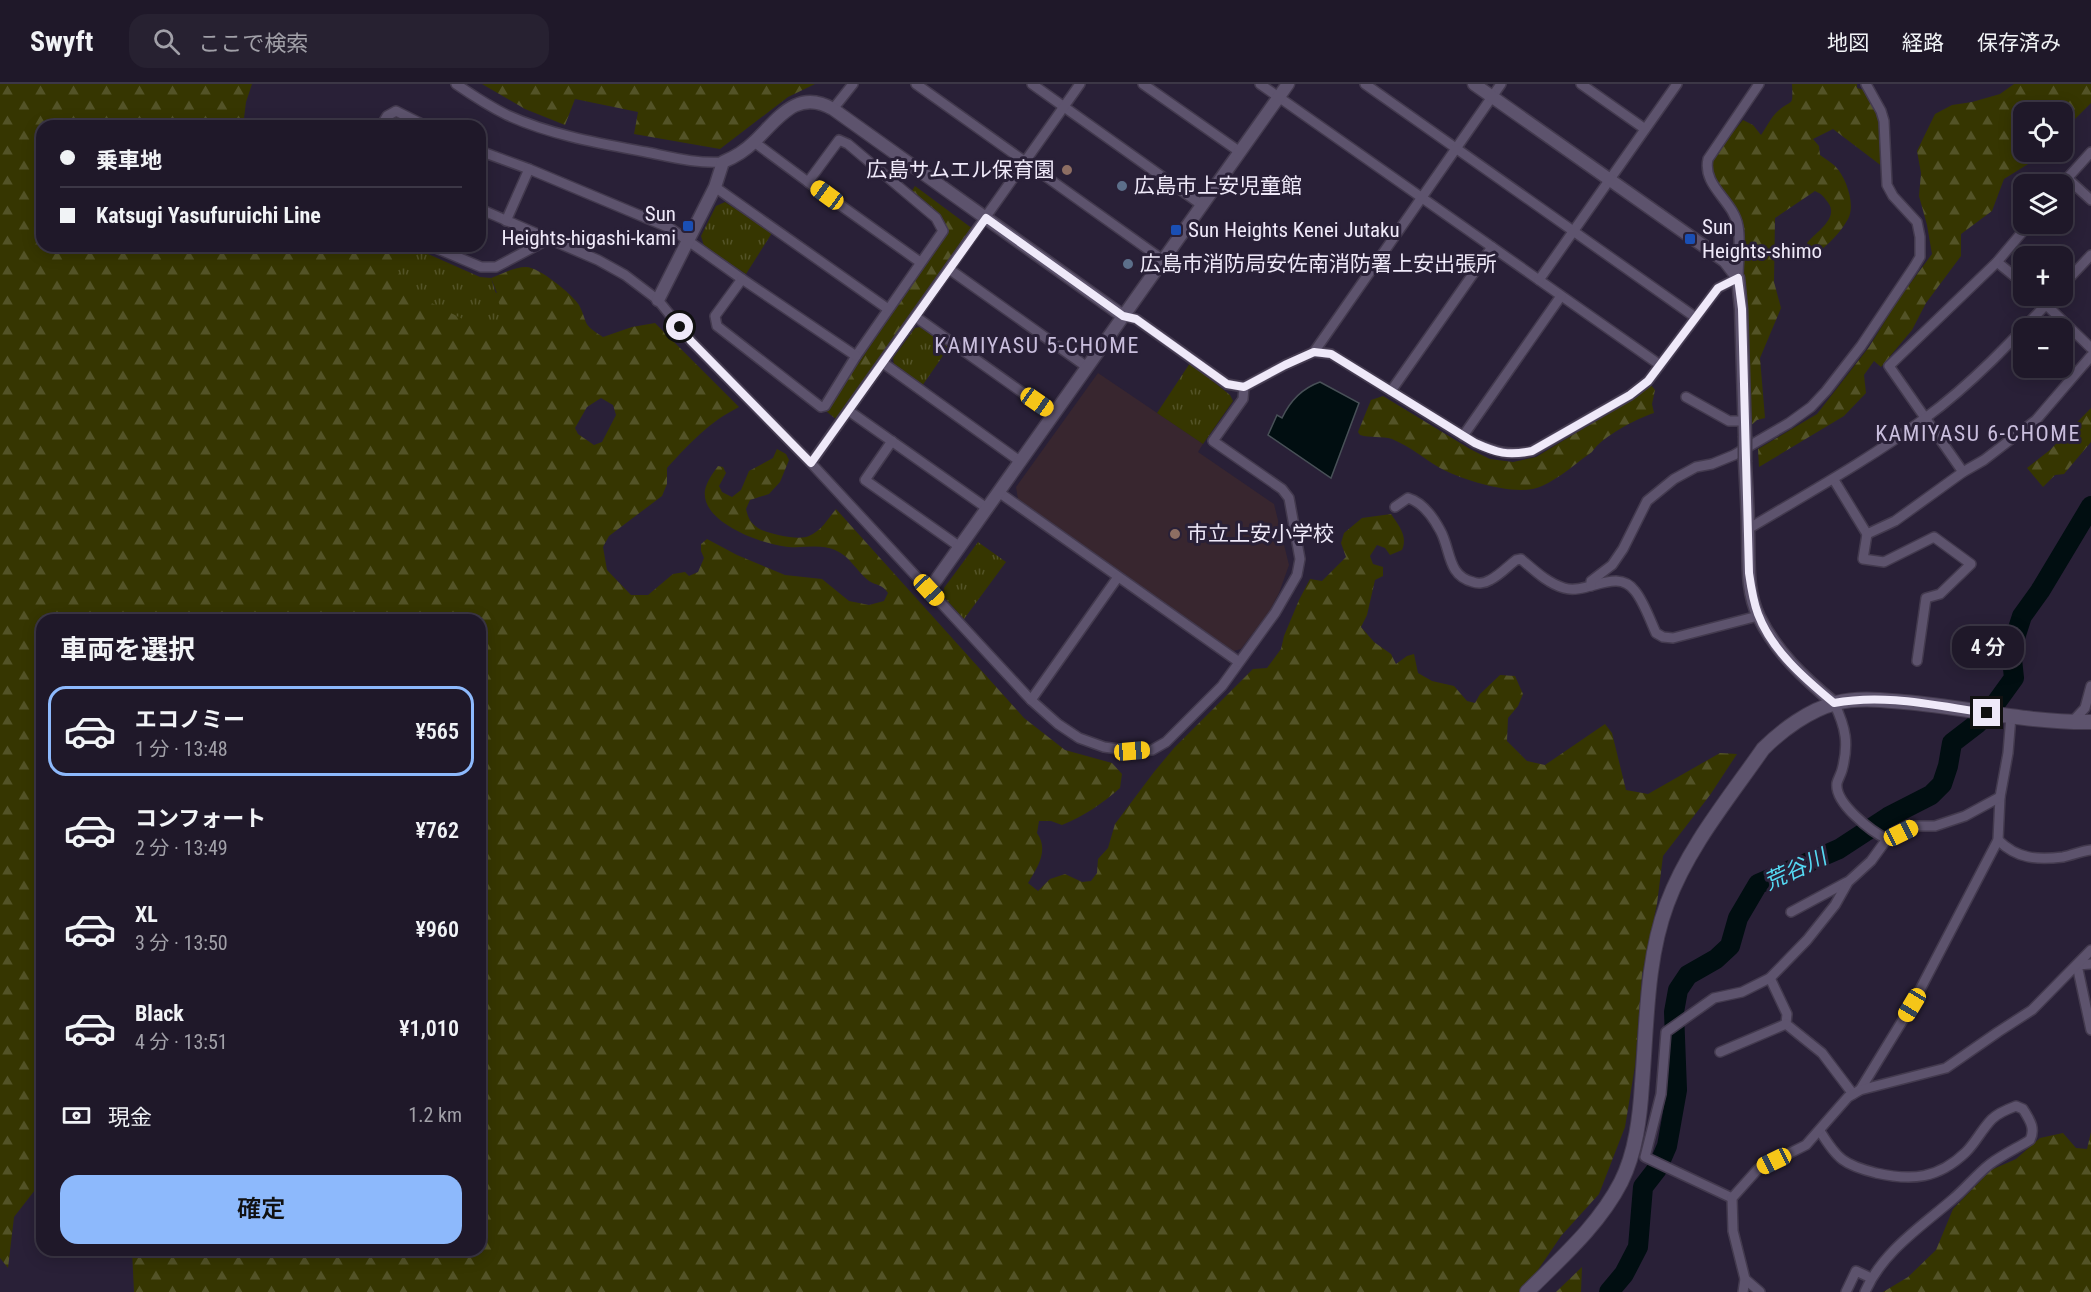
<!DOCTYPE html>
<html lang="ja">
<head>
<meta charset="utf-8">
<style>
	:root { --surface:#1f1829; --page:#272131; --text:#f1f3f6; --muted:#a1a0a8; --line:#3c3746; --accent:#8db9fc }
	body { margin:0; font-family:"Roboto Condensed","Noto Sans JP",sans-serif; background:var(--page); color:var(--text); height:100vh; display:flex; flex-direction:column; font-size:22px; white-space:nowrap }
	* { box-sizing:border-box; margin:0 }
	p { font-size:20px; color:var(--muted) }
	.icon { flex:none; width:33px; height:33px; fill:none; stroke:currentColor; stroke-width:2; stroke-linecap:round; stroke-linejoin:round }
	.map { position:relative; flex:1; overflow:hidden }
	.side { position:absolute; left:36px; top:530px; width:450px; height:642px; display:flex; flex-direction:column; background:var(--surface); border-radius:18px; box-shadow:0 3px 15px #0003,0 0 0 2px var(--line) }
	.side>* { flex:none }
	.hud { position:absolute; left:36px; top:36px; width:450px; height:132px; border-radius:18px; box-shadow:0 3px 15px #0003,0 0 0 2px var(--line); display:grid; align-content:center; height:132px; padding:0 24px; background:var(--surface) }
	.controls { position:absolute; left:2013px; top:18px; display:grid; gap:12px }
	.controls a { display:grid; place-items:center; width:60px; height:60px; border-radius:12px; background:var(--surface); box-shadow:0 3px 15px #0003,0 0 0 2px var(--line); font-size:30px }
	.end { position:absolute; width:27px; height:27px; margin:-14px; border:8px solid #efe9f9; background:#111; box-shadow:0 0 0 3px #111 }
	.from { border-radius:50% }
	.bubble { position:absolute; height:42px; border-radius:18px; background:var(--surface); box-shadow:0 3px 15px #0003,0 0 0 2px var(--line); font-size:20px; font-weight:600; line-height:42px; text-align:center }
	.car { position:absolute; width:18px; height:36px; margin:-18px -9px; border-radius:8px; box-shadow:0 0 4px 2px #0007; background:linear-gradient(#f5c518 24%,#345 0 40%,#f5c518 0 76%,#345 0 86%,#f5c518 0) }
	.hud b { display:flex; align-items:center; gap:21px; height:57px; font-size:22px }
	.hud b+b { border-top:2px solid var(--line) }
	.hud i { width:15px; height:15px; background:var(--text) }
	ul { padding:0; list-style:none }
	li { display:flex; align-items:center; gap:18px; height:90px; margin:0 12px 9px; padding:0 12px; border:3px solid transparent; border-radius:18px }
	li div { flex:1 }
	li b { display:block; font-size:22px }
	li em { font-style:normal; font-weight:600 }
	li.on { border-color:var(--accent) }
	li>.icon { width:54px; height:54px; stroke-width:1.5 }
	h2 { padding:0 24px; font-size:27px; line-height:72px }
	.pay { display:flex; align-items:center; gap:15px; height:66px; padding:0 24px; font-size:22px }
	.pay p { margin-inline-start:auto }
	.action { display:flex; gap:12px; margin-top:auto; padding:12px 24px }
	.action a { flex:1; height:69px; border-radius:18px; background:var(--accent); color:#111; font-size:24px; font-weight:600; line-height:69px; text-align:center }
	header { display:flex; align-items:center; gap:36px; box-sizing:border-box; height:84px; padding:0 30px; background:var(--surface); border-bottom:2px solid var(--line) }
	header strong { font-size:28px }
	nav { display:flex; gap:33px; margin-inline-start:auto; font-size:21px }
	.search { width:420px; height:54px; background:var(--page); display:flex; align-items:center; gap:15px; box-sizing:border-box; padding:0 21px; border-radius:18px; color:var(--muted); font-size:22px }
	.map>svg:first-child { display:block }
	.education { fill:#38262f }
	.forest { fill:url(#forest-firs); fill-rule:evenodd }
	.park { fill:url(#park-tufts) }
	.water { fill:#010e11; stroke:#485057; stroke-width:1.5 }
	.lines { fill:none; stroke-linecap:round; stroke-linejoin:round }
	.river { stroke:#010e11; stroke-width:20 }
	.minor-casing { stroke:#433a4e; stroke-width:12 }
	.tertiary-casing { stroke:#433a4e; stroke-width:15 }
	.secondary-casing { stroke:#433a4e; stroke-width:16 }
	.minor { stroke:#5d536d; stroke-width:9 }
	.tertiary { stroke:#5d536d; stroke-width:12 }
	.secondary { stroke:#5d536d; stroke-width:14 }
	.tertiary-bridge-casing { stroke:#433a4e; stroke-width:15; stroke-linecap:butt }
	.tertiary-bridge { stroke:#5d536d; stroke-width:12 }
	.route { stroke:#efe9f9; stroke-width:8 }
	.education-dot { fill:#8d6e63; stroke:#292037; stroke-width:2 }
	.service-dot { fill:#5c6f8a; stroke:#292037; stroke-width:2 }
	.transit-dot { fill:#1a4fb4; stroke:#292037; stroke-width:2 }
	.labels { text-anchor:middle; stroke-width:6; stroke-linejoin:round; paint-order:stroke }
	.poi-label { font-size:21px; fill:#efe9f9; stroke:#292037; text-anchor:start }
	.neighbourhood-label { font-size:22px; letter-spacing:1.5px; fill:#c9bedd; stroke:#292037 }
	.water-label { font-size:22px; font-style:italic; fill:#55daf4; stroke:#292037 }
</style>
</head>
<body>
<header>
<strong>Swyft</strong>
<div class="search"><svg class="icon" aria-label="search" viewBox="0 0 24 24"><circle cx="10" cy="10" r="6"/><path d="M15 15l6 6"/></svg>ここで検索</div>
<nav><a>地図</a><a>経路</a><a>保存済み</a></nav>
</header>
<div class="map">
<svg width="2091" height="1208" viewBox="0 0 2091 1208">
	<defs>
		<pattern id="forest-firs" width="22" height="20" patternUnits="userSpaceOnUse" patternTransform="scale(1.5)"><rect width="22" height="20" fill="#363601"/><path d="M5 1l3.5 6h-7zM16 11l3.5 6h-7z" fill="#535327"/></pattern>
		<pattern id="park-tufts" width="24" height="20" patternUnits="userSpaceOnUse" patternTransform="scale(1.5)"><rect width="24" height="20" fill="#363601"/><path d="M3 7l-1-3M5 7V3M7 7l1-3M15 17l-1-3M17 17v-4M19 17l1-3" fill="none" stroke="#535327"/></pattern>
	</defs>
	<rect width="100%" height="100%" fill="#292037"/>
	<path class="education" d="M1098,289L1203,360L1198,368L1274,420L1289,481L1279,509L1269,528L1241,565L1233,567L1018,415L1016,403Z"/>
	<g class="forest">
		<path d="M0,0H252L246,18L243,42H42V162H390L389,166L497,209L491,194C502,190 514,183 526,183C539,183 572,210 579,221C589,241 581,239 603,253L632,243L655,239L739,323C709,338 690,359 667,384V400L662,412L609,452L603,463L607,486L631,511H648L673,490L685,488L689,492L698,488L704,474L701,467V460L707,455L737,471L785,491L822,495L849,517L869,521L884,517L888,509C882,500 877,502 869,497C857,488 850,472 835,466C821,460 805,464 789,463C764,461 700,439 705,406C707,397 713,389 718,382L723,383L726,389L719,402L722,408L732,413L741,406L749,387L773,374L777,365L786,370L789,376L780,398L769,410L750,416L746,425C748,433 750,439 758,444C767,450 799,457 809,452C821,447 828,435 836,425L1024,634L1065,666L1112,679L1122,690L1120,704C1102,720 1084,732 1062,741L1051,737H1039L1037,749C1049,766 1038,783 1028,799L1038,807L1050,795L1065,790L1082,798L1091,797L1097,789L1098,775L1108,764L1115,740L1154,688L1174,664L1253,585L1267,584L1281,565L1284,552L1299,516L1310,495L1322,497L1346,473L1341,459L1344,449L1362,434L1391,430C1399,442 1408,452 1402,466L1390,471L1385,464L1377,461L1370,472L1373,480L1383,483V492L1375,496L1367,531L1361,543L1374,558L1391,570L1396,580L1407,572L1414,570L1418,589L1432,597L1454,602L1467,617L1475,619L1480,610L1500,591L1515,592L1523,610L1518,622L1508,634L1507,657L1527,677L1545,681L1605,640L1612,649L1626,706L1648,710L1720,669L1737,670L1710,711L1663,772L1657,820L1642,891L1635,982L1625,1043L1599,1110L1561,1152L1523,1208H134L132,1166H480V536H42V1097L14,1133L8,1184L0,1174ZM601,314L613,321L616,331L602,358L594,361L578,350L575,344L587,323Z"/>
		<path d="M482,0H815L788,13L720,65L634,50L638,28L575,15L565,41L525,25Z"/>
		<path d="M1792,0H1857V4L1864,6L1879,31L1883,83L1833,45L1813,55L1819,62L1820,71C1825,75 1831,78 1835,82C1846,93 1856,121 1848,135C1841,148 1828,161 1816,170L1807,159C1816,148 1838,135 1829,120C1824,113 1822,110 1815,107L1775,134L1774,198L1781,224L1760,274L1765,334L1757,336L1746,346L1740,179L1742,140L1710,85L1711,75L1743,36L1753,41L1761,51C1766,44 1771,33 1778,27C1793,14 1793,24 1792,0Z"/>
		<path d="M2014,0H2091V19L2063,47L2062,28H2024V68H2042L2033,77L2004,95L1992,127L1961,150V172L1926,219L1912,246L1881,283L1874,277L1864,291L1866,309L1844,332L1759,383L1758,365L1817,330L1869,263L1898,216L1932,170L1927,141L1919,112L1921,89L1917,67L1935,30L1952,21L1972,18L2000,10Z"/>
		<path d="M915,102L973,145L837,336L826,327L947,149L941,132L910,110Z"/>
		<path d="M1651,301L1655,306L1652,320L1654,329C1638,334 1601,353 1592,368C1576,379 1560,394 1542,402C1519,414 1462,396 1440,384C1423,374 1411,363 1392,355C1382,352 1370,354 1360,351L1358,348L1371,316L1383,312L1470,365L1490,375L1513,378L1536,373L1634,314Z"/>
		<path d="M2091,324V358L2064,390L2055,391L2043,403L2027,384L2050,366Z"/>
		<path d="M2091,1048V1208H1883L1908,1193L1936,1166L1953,1125L1991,1086L2016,1075L2040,1054L2063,1049L2076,1064L2087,1065Z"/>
		<path d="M1582,1183L1581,1208H1556Z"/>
	</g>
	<g class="park">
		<path d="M725,118L772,149L746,190L704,162L701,152L716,122Z"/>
		<path d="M390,162H410L480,193L491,194L503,232L493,243L476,242L422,214L398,187L389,166Z"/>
		<path d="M920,243L949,263L922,302L894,281L893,274L915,244Z"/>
		<path d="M1190,279L1230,311L1233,317L1203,360L1157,329Z"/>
		<path d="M978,458L1006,478L964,535L943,512L944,504Z"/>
	</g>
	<path class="water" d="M1320,298L1359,319L1331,394L1268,351L1277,331L1282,334C1290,317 1303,304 1320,298Z"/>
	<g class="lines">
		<path class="river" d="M1609,1208L1624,1190L1638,1163L1643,1103L1657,1085L1667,1062L1677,1006L1674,928L1678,906L1688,891L1716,875L1730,862L1738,834L1758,800L1839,765L1888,733L1931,711L1942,700L1948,682L1952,659L1978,639L1993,623L2014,594L2012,575L2014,557L2022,532L2040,507L2091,422"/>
		<g class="minor-casing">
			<g id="minor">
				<path d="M456,0C472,11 489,22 507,31C551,51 598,59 646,68C671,73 697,80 723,78"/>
				<path d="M916,0L1163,176"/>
				<path d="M1032,0L1202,121"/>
				<path d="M1143,0L1240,68"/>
				<path d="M1260,0L1660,281"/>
				<path d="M1365,0L1695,233"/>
				<path d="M1581,0L1645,45"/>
				<path d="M833,25L853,0"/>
				<path d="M381,42L387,32L396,27L426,42"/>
				<path d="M480,67L529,85L670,144L742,195L715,232L717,242L821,323L825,322L856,272L943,147L936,134L848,60L839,56L808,98L754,58"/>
				<path d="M2067,94L2091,116"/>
				<path d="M808,98L920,178"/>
				<path d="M2062,100L2091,68"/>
				<path d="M715,103L888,225"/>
				<path d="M480,125L549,155"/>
				<path d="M506,137L529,85"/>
				<path d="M431,162L481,183H496L549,155L598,176L625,191L658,216L691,257L811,379L1031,616L1058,640L1079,654L1104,663L1132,667L1152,666L1166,658L1222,602L1275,529L1297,491L1300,475L1289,414L1282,405L1213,357L1243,315L1244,303"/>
				<path d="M1997,178L2024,200"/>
				<path d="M949,185L1087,283"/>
				<path d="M742,195L856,272"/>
				<path d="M1539,196L1677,0"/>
				<path d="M2062,202L2091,171"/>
				<path d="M2037,212L2091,264"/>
				<path d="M1123,232L1136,235L1227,300L1244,303L1285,281L1314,268L1331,270L1475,359C1497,368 1508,372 1532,367L1630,311L1648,297L1718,204L1738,194C1738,178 1741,158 1738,142C1733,116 1702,102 1708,75L1759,0"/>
				<path d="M916,233L1054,331"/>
				<path d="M1314,268L1501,0"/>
				<path d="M883,279L1021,378"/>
				<path d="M1391,307L1492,163"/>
				<path d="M1686,313L1729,337H1745"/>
				<path d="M849,327L988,425"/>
				<path d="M1463,352L1561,212"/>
				<path d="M892,357L865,396L960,463"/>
				<path d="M811,379L1080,0"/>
				<path d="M1963,388L1889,282L1997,178L2029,140"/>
				<path d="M1834,396L1867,450L1895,437L1963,388L1984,376L2036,336L2091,272"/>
				<path d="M1000,409L1239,578"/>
				<path d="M1395,423L1408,414C1422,418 1433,433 1440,446C1451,465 1447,492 1473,498C1478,500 1485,499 1490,496C1500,491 1508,482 1516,476L1521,475C1534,486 1547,499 1564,504C1587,511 1617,483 1635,507C1644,518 1650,536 1656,549L1663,553L1673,554L1758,532"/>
				<path d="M1748,445C1808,409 1868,376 1924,335C1972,300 2013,256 2054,212"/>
				<path d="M1867,450L1863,475L1884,478L1934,453L1971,480L1940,510L1926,514L1917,577"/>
				<path d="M1591,502V497L1612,481L1623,465L1647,417L1674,395L1696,383L1712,380L1734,371L1789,339L1811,323L1826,307L1861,262L1914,183L1920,173V153L1917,138L1893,112L1887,101L1884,37L1881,27L1866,0"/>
				<path d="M1031,616L1118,493"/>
				<path d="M1834,619C1846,644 1849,660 1842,686C1841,690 1838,695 1837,699C1834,719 1872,748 1887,755"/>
				<path d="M2072,638L2085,624L2091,602"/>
				<path d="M1998,756C2017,775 2037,776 2063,773C2073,771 2081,767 2091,766"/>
				<path d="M1791,828L1847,798"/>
				<path d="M2091,880L2077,881L2091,946"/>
				<path d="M1770,894L1787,930L1786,940L1822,969L1853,1010"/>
				<path d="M1720,968L1786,940"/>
				<path d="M1860,1006L1912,921L1998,756L2000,713L2008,669L2011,632"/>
				<path d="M1820,1047C1837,1075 1844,1081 1876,1089C1912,1097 1938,1095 1966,1068C1976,1058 1982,1045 1992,1035C1998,1029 2008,1025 2016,1022L2023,1025C2029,1035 2036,1044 2030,1056C2017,1064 2002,1071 1990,1080C1977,1090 1966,1104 1953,1115C1922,1142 1882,1168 1865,1208"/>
				<path d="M1732,1114L1645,1073L1661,1010L1666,948L1714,914L1742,908L1770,894L1807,856L1835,821L1848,798L1871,777L1887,755L1914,742H1935L1965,732L2000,713"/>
				<path d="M1745,1195L1760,1208"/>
				<path d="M1743,1208L1745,1195L1733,1147L1732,1114L1758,1085L1806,1061L1848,1013L1860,1006L1946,984L1998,948L2032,926L2091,866"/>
				<path d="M1846,1208L1856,1187L1871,1194"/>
			</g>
		</g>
		<g class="tertiary-casing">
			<g id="tertiary">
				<path d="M1474,0L1725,177L1738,194L1741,225L1745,352"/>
				<path d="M658,216L715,103L723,78C735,73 745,67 755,57C778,35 797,4 833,25L1123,232"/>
				<path d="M1745,378C1746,401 1748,424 1748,447C1749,475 1746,507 1759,533C1776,568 1804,594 1834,619"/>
				<path d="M929,506L1288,0"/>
			</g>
		</g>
		<g class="secondary-casing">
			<path id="secondary" d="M1527,1208C1561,1174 1599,1141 1621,1098C1636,1068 1640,1032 1642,1000C1647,941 1646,876 1667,820C1688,763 1729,714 1763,665C1782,646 1809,626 1836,619C1858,613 1882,616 1904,618C1966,623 2028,639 2091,638"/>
		</g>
		<use href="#minor" class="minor"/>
		<use href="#tertiary" class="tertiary"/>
		<use href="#secondary" class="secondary"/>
		<g class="tertiary-bridge-casing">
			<path id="tertiary-bridge" d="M1745,378V352"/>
		</g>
		<use href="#tertiary-bridge" class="tertiary-bridge"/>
	</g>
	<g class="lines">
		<path class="route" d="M680,243L691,257L811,379L986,134L1123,232L1136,235L1227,300L1244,303L1285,281L1314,268L1331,270L1475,359C1497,369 1508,372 1532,367L1630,311L1648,297L1718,204L1738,194L1742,225L1749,489C1751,503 1753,517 1758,530C1772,567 1805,595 1834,619C1885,609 1937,622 1987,629"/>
	</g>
	<g class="education-dot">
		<circle cx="1067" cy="86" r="6"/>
		<circle cx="1175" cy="450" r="6"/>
	</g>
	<g class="service-dot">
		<circle cx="1122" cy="102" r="6"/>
		<circle cx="1128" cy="180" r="6"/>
	</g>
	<g class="transit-dot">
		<rect x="682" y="136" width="12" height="12" rx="3"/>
		<rect x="1170" y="140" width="12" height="12" rx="3"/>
		<rect x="1684" y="149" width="12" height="12" rx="3"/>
	</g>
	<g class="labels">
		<g class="poi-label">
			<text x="1055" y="93" text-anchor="end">広島サムエル保育園</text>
			<text x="1134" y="109">広島市上安児童館</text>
			<text x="676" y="137" text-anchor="end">Sun<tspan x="676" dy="24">Heights-higashi-kami</tspan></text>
			<text x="1702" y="150">Sun<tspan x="1702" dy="24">Heights-shimo</tspan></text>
			<text x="1188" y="153">Sun Heights Kenei Jutaku</text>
			<text x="1140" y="187">広島市消防局安佐南消防署上安出張所</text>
			<text x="1187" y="457">市立上安小学校</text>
		</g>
		<g class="neighbourhood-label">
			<text x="1037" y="269">KAMIYASU 5-CHOME</text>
			<text x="1978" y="357">KAMIYASU 6-CHOME</text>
		</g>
		<g class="water-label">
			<text transform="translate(1795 785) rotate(-25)" y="8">荒谷川</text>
		</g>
	</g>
</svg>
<div class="controls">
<a><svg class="icon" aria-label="locate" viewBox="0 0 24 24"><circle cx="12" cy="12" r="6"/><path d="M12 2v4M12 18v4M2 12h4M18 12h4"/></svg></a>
<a><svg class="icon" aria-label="layers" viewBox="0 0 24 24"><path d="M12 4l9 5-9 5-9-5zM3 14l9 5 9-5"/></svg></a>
<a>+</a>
<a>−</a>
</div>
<i class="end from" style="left:680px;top:243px"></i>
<i class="end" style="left:1987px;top:629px"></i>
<div class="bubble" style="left:1952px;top:542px;width:72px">4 分</div>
<i class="car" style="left:827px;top:111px;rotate:306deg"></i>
<i class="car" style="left:1037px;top:318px;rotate:125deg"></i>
<i class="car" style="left:929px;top:506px;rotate:137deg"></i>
<i class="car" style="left:1132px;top:667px;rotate:85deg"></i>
<i class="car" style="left:1901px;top:749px;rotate:64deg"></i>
<i class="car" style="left:1912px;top:921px;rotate:211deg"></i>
<i class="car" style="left:1774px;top:1077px;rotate:244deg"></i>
<div class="hud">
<b><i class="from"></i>乗車地</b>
<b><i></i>Katsugi Yasufuruichi Line</b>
</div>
<section class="side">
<h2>車両を選択</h2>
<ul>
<li class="on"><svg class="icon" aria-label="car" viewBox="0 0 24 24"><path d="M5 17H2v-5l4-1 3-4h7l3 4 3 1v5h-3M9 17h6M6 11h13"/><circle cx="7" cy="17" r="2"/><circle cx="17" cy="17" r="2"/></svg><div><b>エコノミー</b><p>1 分 · 13:48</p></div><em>¥565</em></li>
<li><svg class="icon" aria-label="car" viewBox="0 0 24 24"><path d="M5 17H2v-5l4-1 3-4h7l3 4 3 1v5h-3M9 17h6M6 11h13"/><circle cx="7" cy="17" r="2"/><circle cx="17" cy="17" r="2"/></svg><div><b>コンフォート</b><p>2 分 · 13:49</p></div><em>¥762</em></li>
<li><svg class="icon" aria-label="car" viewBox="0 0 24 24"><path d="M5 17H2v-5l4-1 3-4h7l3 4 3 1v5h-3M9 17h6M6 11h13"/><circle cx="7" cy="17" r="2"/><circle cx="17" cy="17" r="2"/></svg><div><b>XL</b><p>3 分 · 13:50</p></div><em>¥960</em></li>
<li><svg class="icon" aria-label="car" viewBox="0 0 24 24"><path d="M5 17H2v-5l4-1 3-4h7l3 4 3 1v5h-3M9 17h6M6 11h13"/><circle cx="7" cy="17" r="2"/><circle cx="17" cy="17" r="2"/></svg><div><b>Black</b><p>4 分 · 13:51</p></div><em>¥1,010</em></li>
</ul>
<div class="pay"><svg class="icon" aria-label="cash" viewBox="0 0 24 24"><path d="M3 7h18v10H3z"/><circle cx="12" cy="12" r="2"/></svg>現金<p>1.2 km</p></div>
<div class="action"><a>確定</a></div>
</section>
</div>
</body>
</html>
